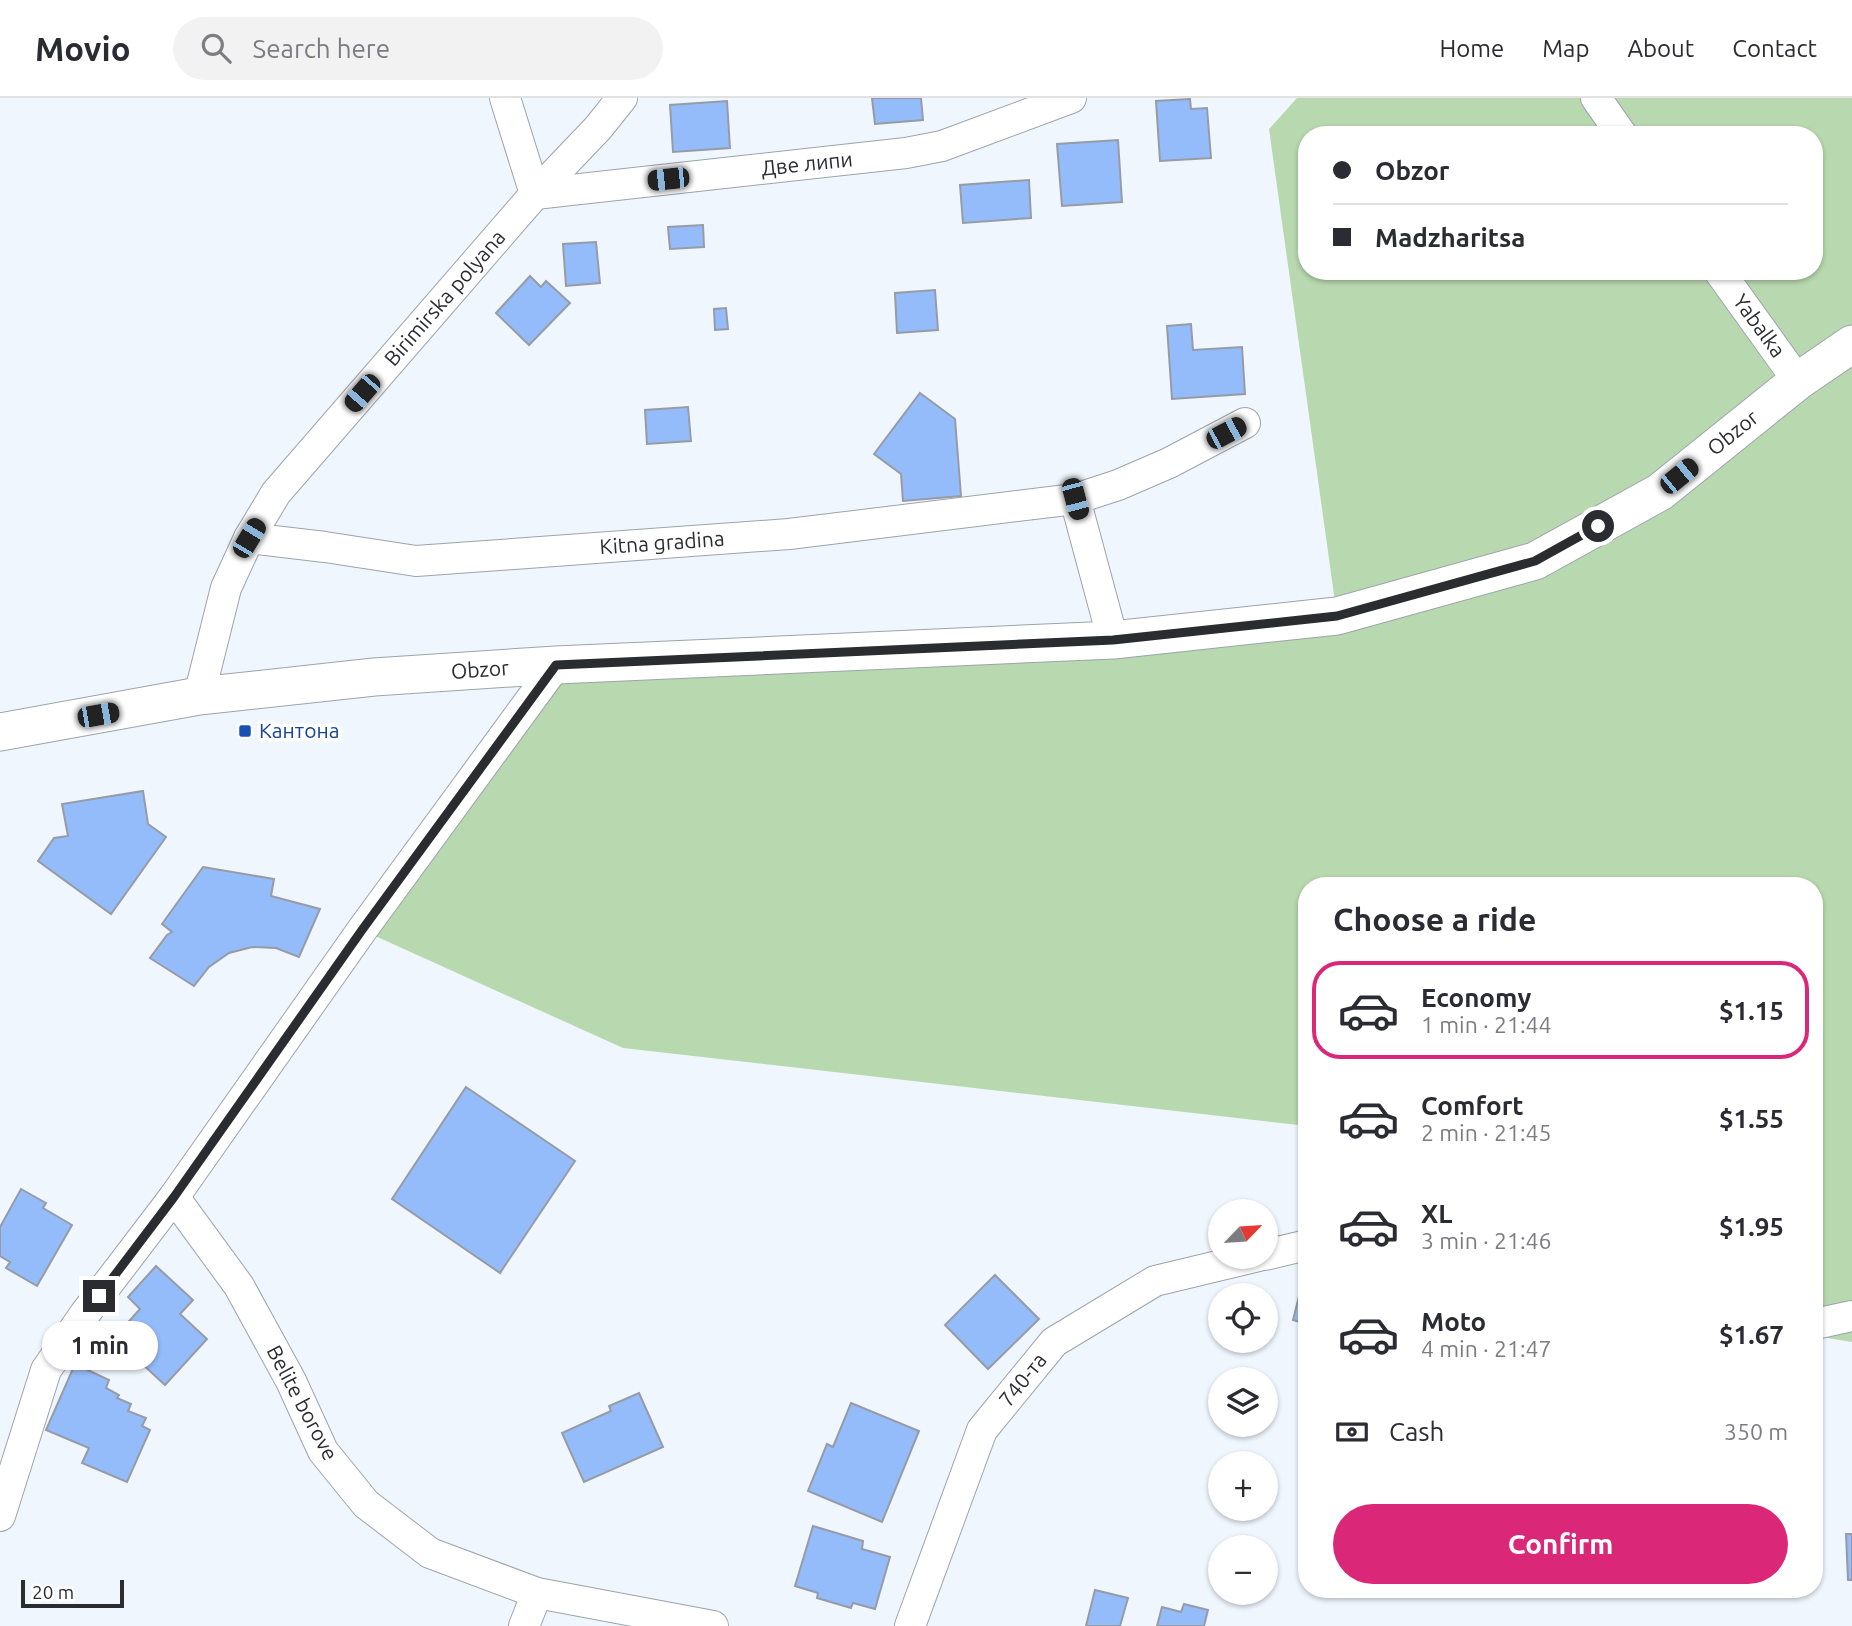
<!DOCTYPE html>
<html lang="en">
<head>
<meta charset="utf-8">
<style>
	:root { --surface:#fff; --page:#f2f2f3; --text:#2b2b33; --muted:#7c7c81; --line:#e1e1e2; --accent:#db2777 }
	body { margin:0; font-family:Ubuntu,sans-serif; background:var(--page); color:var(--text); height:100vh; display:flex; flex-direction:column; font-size:26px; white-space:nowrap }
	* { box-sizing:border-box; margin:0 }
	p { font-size:23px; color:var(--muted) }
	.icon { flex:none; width:38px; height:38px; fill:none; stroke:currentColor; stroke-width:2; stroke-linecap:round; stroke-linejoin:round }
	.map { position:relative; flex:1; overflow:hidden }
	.side { position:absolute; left:1298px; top:779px; width:525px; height:721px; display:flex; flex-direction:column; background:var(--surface); border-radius:28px; box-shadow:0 2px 5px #0004 }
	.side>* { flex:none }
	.hud { position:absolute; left:1298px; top:28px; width:525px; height:154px; border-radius:28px; box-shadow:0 2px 5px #0004; display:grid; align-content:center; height:154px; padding:0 35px; background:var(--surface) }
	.needle { width:46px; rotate:65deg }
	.buttons { position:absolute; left:1208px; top:1101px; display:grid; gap:14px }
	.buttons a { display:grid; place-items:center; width:70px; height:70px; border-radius:50%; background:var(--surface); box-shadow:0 2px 5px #0004; font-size:35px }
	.scale { position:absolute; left:21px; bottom:18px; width:103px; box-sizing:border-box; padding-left:7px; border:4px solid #2a2c30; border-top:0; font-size:19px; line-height:24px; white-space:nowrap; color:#2a2c30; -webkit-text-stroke:5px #fff; paint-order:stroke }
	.end { position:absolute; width:32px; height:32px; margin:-16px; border:9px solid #2a2c30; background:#fff; box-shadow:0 0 0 4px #fff }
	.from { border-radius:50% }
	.bubble { position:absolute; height:49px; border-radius:24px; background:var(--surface); box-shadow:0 2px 5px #0004; font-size:23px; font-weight:700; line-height:49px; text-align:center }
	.car { position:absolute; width:21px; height:42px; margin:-21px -10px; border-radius:9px; box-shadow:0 0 5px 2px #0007; background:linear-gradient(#222 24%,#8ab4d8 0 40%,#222 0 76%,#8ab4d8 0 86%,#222 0) }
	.hud b { display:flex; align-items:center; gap:24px; height:66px; font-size:26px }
	.hud b+b { border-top:2px solid var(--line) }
	.hud i { width:18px; height:18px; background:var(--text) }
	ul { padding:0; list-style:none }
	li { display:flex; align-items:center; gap:21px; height:98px; margin:0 14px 10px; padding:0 21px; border:4px solid transparent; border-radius:28px }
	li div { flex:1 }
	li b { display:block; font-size:26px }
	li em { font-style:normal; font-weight:700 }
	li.current { border-color:var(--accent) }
	li>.icon { width:63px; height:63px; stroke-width:1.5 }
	h2 { padding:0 35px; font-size:32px; line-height:84px }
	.pay { display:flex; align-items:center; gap:18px; height:77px; padding:0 35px; font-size:26px }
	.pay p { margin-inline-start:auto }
	.primary-button { display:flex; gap:14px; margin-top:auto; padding:14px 35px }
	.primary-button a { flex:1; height:80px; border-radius:42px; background:var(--accent); color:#fff; font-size:28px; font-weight:700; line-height:80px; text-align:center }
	header { display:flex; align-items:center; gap:42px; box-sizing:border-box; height:98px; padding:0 35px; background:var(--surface); border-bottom:2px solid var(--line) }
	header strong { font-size:33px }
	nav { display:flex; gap:38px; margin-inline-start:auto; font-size:24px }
	.search { width:490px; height:63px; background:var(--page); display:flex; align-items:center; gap:18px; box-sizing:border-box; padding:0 24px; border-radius:38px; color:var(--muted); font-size:26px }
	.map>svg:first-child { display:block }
	.green { fill:#b8d8af; fill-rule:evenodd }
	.building { fill:#95bcfa; stroke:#969ba5; stroke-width:2 }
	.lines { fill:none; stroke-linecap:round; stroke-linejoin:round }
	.minor-casing { stroke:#9da3ad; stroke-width:32 }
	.tertiary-casing { stroke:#9da3ad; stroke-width:39 }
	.minor { stroke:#fff; stroke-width:30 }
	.tertiary { stroke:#fff; stroke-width:37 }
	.route { stroke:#2a2c30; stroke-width:9 }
	.transit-dot { fill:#1a4fb4; stroke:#fff; stroke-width:2.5 }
	.labels { text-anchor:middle; stroke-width:7; stroke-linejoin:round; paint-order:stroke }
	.street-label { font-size:21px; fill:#2a2c30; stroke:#fff }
	.transit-label { font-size:21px; fill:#164399; stroke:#fff; text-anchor:start }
</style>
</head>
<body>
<header>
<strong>Movio</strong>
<div class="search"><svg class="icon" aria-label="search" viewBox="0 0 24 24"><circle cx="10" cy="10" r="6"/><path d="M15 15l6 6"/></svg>Search here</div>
<nav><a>Home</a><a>Map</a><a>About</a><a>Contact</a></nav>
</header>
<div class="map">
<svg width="1852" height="1528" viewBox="0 0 1852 1528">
	<rect width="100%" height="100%" fill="#f0f6fe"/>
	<path class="green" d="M1297,0H1852V1244L1815,1238V788H1307V1028L623,950L362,832L556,567L1337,518L1269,31ZM1307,37H1815V173H1307Z"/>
	<g class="building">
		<path d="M872,0H921L923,22L875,26Z"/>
		<path d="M1190,1L1191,11L1207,10L1211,60L1160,63L1156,3Z"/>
		<path d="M727,3L730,50L673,54L670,7Z"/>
		<path d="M1118,42L1122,104L1062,108L1057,46Z"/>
		<path d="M1029,82L1031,120L963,125L960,87Z"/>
		<path d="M703,127L704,149L670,151L668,129Z"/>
		<path d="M596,144L600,185L566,188L563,146Z"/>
		<path d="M530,178L541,189L546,183L570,205L529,247L496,215Z"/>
		<path d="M935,192L938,232L897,235L895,195Z"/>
		<path d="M726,210L728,231L715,232L714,211Z"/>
		<path d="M1191,226L1193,252L1242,249L1245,296L1172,301L1167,228Z"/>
		<path d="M920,295L955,321L961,398L903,403L901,376L874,356Z"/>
		<path d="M688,309L691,343L647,346L645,312Z"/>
		<path d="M143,693L148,726L166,739L111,816L38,763L54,740L68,738L62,706Z"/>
		<path d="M203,769L274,781L271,798L320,811L299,859L276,850L252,849L229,855L209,869L194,888L150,860L167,837L172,834L162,826Z"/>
		<path d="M466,989L575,1063L500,1175L392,1101Z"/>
		<path d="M21,1091L46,1105L43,1110L72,1127L37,1188L6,1170L10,1164L0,1158V1129Z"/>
		<path d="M156,1168L193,1202L180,1216L207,1241L165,1287L114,1240L140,1211L128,1199Z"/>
		<path d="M995,1177L1039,1221L988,1271L945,1227Z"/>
		<path d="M1300,1194L1307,1196V1226L1293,1222Z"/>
		<path d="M75,1266L109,1282L106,1290L119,1297L117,1300L131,1306L128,1313L146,1320L142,1328L150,1332L127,1384L82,1365L89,1350L46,1332Z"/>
		<path d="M639,1295L663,1349L584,1384L562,1335L611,1313L609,1308Z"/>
		<path d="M851,1305L919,1333L882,1424L808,1393L827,1346L833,1349Z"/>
		<path d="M813,1428L863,1443L862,1451L890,1459L875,1511L853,1505L851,1510L817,1500L818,1495L795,1488Z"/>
		<path d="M1846,1436H1852V1482H1848Z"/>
		<path d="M1095,1492L1128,1500L1120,1528H1086Z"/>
		<path d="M1184,1506L1208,1512L1204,1528H1157L1162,1509L1181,1514Z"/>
	</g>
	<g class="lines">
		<g class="minor-casing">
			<g id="minor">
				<path d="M505,0L535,96"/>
				<path d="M1596,0L1622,37"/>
				<path d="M535,96L906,55L942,48L1071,0"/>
				<path d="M1719,173L1798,283"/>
				<path d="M1075,401L1113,542"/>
				<path d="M249,440L325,449L416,463L789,436L1075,401L1118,387L1169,365L1245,325"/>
				<path d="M199,598L226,490L249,440L276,395L535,96L598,30L622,0"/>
				<path d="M174,1099L239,1188L291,1283L323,1353L366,1406L430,1455L537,1495L713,1528"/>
				<path d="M1265,1157L1307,1147"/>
				<path d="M1815,1226L1852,1218"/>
				<path d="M0,1418L46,1272L84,1217L174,1099L362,832L556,567"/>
				<path d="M524,1528L537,1495"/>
				<path d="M910,1528L982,1332L1054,1244L1155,1183L1259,1158"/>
			</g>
		</g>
		<g class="tertiary-casing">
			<path id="tertiary" d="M0,634L199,598L374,579L556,567L1113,542L1337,518L1535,463L1660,394L1798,283L1852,246"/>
		</g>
		<use href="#minor" class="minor"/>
		<use href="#tertiary" class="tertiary"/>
	</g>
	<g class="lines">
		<path class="route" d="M99,1198L174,1099L362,832L556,567L1113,542L1337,518L1535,463L1598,428"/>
	</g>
	<rect class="transit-dot" x="238" y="626" width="14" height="14" rx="3.5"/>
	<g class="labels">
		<g class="street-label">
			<text transform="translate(807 66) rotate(-6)" y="7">Две липи</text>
			<text transform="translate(445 200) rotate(-49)" y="7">Birimirska polyana</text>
			<text transform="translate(1759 228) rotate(54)" y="7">Yabalka</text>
			<text transform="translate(1733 335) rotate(-39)" y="7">Obzor</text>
			<text transform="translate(662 445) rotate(-4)" y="7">Kitna gradina</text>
			<text transform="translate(480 572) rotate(-4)" y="7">Obzor</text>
			<text transform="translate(1023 1282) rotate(-51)" y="7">740-та</text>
			<text transform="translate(302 1305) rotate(62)" y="7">Belite borove</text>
		</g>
		<g class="transit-label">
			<text x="259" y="640">Кантона</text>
		</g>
	</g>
</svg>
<div class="buttons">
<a><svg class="needle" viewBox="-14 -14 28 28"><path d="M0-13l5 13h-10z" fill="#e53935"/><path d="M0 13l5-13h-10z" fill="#7c7c81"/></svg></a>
<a><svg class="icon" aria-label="locate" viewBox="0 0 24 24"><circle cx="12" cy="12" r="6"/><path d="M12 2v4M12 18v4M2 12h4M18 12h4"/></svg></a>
<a><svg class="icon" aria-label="layers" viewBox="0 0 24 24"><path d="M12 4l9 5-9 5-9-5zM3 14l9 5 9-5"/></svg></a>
<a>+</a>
<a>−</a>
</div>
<div class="scale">20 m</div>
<i class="end from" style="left:1598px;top:428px"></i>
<i class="end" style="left:99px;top:1198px"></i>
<div class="bubble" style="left:42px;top:1223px;width:116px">1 min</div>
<i class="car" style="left:668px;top:81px;rotate:264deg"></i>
<i class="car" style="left:362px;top:295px;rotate:221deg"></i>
<i class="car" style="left:1226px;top:335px;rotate:62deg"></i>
<i class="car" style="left:1679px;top:378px;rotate:51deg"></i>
<i class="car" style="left:1075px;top:401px;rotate:165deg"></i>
<i class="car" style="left:249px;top:440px;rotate:31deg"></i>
<i class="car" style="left:98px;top:617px;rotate:80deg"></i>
<div class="hud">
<b><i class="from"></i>Obzor</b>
<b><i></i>Madzharitsa</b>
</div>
<section class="side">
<h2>Choose a ride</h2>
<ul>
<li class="current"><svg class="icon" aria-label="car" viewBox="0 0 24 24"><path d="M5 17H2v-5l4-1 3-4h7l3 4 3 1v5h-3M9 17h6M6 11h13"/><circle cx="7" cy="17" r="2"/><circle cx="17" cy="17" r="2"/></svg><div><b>Economy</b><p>1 min · 21:44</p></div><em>$1.15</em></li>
<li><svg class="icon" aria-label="car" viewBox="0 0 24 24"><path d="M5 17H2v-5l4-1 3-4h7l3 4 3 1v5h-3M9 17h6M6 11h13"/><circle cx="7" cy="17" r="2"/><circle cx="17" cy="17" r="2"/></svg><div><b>Comfort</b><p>2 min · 21:45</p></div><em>$1.55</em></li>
<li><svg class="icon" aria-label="car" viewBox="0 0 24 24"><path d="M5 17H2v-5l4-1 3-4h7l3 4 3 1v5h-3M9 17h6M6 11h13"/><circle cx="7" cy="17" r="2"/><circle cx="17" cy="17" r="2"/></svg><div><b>XL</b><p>3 min · 21:46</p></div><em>$1.95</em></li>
<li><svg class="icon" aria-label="car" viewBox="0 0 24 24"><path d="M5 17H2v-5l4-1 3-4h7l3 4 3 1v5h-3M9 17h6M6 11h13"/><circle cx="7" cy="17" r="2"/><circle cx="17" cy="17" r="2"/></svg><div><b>Moto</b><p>4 min · 21:47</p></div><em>$1.67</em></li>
</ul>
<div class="pay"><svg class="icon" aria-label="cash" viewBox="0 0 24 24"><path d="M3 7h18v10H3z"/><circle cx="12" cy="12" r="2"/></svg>Cash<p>350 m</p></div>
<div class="primary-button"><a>Confirm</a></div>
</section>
</div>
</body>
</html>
